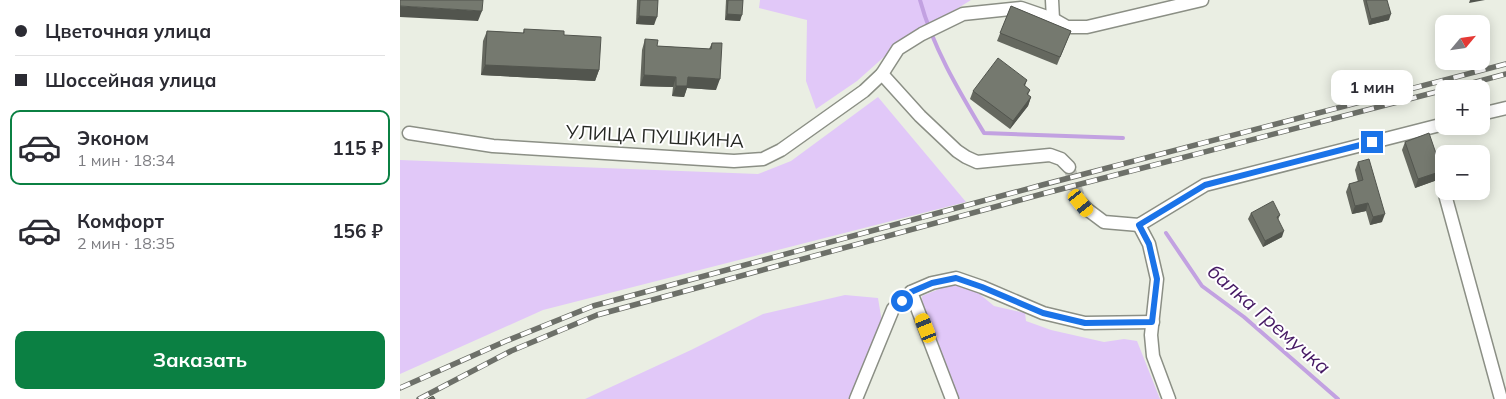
<!DOCTYPE html>
<html lang="ru">
<head>
<meta charset="utf-8">
<style>
	:root { --surface:#fff; --page:#f2f2f3; --text:#2b2b33; --muted:#7c7c81; --line:#e1e1e2; --accent:#0b8043 }
	body { margin:0; font-family:Mulish,sans-serif; background:var(--page); color:var(--text); height:100vh; display:flex; flex-direction:column; font-size:19px; white-space:nowrap }
	* { box-sizing:border-box; margin:0 }
	p { font-size:16px; color:var(--muted) }
	.icon { flex:none; width:28px; height:28px; fill:none; stroke:currentColor; stroke-width:2; stroke-linecap:round; stroke-linejoin:round }
	.map { position:relative; flex:1; overflow:hidden }
	.drawer { display:flex; flex-direction:column; background:var(--surface); width:400px }
	.drawer>* { flex:none }
	.hud { display:grid; align-content:center; height:110px; padding:0 15px; background:var(--surface) }
	.needle { width:32px; rotate:61deg }
	.buttons { position:absolute; left:1035px; top:15px; display:grid; gap:10px }
	.buttons a { display:grid; place-items:center; width:55px; height:55px; border-radius:10px; background:var(--surface); box-shadow:0 2px 12px #0003; font-size:25px }
	.end { position:absolute; width:22px; height:22px; margin:-11px; border:6px solid #1a73e8; background:#fff; box-shadow:0 0 0 2px #fff }
	.from { border-radius:50% }
	.bubble { position:absolute; height:35px; border-radius:10px; background:var(--surface); box-shadow:0 2px 12px #0003; font-size:16px; font-weight:700; line-height:35px; text-align:center }
	.car { position:absolute; width:15px; height:30px; margin:-15px -8px; border-radius:6px; box-shadow:0 0 4px 1px #0007; background:linear-gradient(#f5c518 24%,#345 0 40%,#f5c518 0 76%,#345 0 86%,#f5c518 0) }
	.hud b { display:flex; align-items:center; gap:18px; height:48px; font-size:19px }
	.hud b+b { border-top:1px solid var(--line) }
	.hud i { width:12px; height:12px; background:var(--text) }
	ul { padding:0; list-style:none }
	li { display:flex; align-items:center; gap:15px; height:75px; margin:0 10px 8px; padding:0 5px; border:2px solid transparent; border-radius:10px }
	li div { flex:1 }
	li b { display:block; font-size:19px }
	li em { font-style:normal; font-weight:700 }
	li.current { border-color:var(--accent) }
	li>.icon { width:45px; height:45px; stroke-width:1.5 }
	.primary-button { display:flex; gap:10px; margin-top:auto; padding:10px 15px }
	.primary-button a { flex:1; height:58px; border-radius:10px; background:var(--accent); color:#fff; font-size:20px; font-weight:700; line-height:58px; text-align:center }
	main { display:flex; flex:1; min-height:0 }
	.map>svg:first-child { display:block }
	.green { fill:#e1c8f8 }
	.lines { fill:none; stroke-linecap:round; stroke-linejoin:round }
	.stream { stroke:#c2a1e1; stroke-width:4 }
	.street-tunnel { stroke:#c3c6bd; stroke-width:12; stroke-dasharray:12 6; stroke-linecap:butt }
	.street-casing { stroke:#8b8f85; stroke-width:15 }
	.street { stroke:#fff; stroke-width:12 }
	.rail-casing { stroke:#6d7069; stroke-width:5.5 }
	.rail { stroke:#fff; stroke-width:4; stroke-dasharray:11; stroke-linecap:butt }
	.wall { fill:#65685f }
	.shaded-wall { fill:#52554e }
	.building { fill:#75796f; stroke:#52554e }
	.route { stroke:#1a73e8; stroke-width:6 }
	.labels { text-anchor:middle; stroke-width:4; stroke-linejoin:round; paint-order:stroke }
	.street-label { font-size:19px; fill:#262824; stroke:#fff }
	.water-label { font-size:20px; font-style:italic; fill:#451863; stroke:#fff }
</style>
</head>
<body>
<main>
<section class="drawer">
<div class="hud">
<b><i class="from"></i>Цветочная улица</b>
<b><i></i>Шоссейная улица</b>
</div>
<ul>
<li class="current"><svg class="icon" aria-label="car" viewBox="0 0 24 24"><path d="M5 17H2v-5l4-1 3-4h7l3 4 3 1v5h-3M9 17h6M6 11h13"/><circle cx="7" cy="17" r="2"/><circle cx="17" cy="17" r="2"/></svg><div><b>Эконом</b><p>1 мин · 18:34</p></div><em>115 ₽</em></li>
<li><svg class="icon" aria-label="car" viewBox="0 0 24 24"><path d="M5 17H2v-5l4-1 3-4h7l3 4 3 1v5h-3M9 17h6M6 11h13"/><circle cx="7" cy="17" r="2"/><circle cx="17" cy="17" r="2"/></svg><div><b>Комфорт</b><p>2 мин · 18:35</p></div><em>156 ₽</em></li>
</ul>
<div class="primary-button"><a>Заказать</a></div>
</section>
<div class="map">
<svg width="1106" height="399" viewBox="0 0 1106 399">
	<rect width="100%" height="100%" fill="#eaeee3"/>
	<g class="green">
		<path d="M360,0H571L494,48L457,81L416,109L406,81L407,20L359,8Z"/>
		<path d="M478,97L566,202L143,310L0,374V160L358,174L391,161Z"/>
		<path d="M549,285L570,286L594,306L625,313L626,321L651,330L704,342L724,339L737,341L760,399H555L523,314L522,296Z"/>
		<path d="M445,295L478,298L482,322L450,399H185L291,350L363,314Z"/>
	</g>
	<g class="lines">
		<g class="stream">
			<path d="M520,0C533,48 559,91 584,133L723,138"/>
			<path d="M766,233L802,286L844,317L938,399"/>
		</g>
		<path class="street-tunnel" d="M669,167L681,203"/>
		<g class="street-casing">
			<g id="street">
				<path d="M652,0L653,19"/>
				<path d="M482,74L520,116L557,151L566,157L577,162L650,155L661,159L669,167"/>
				<path d="M1081,114L1106,108"/>
				<path d="M9,133L93,146L334,161L363,159L381,150L464,91L482,74L498,49L522,34L563,14L621,8L653,19L667,27H687L802,0"/>
				<path d="M1044,191L1101,399"/>
				<path d="M681,203L688,210L704,222L739,225L805,185L1044,124"/>
				<path d="M739,225L749,244L757,279L751,335L753,356L769,399"/>
				<path d="M511,292L552,399"/>
				<path d="M456,399L493,309L511,292L532,283L556,278L582,287L643,313L685,323L753,322"/>
			</g>
		</g>
		<use href="#street" class="street"/>
		<g class="rail-casing">
			<g id="rail">
				<path d="M1050,89L1106,74"/>
				<path d="M0,388L106,341L193,306L642,185L1106,64"/>
				<path d="M19,399L111,351L197,315L642,194L1044,90"/>
			</g>
		</g>
		<use href="#rail" class="rail"/>
	</g>
	<g class="wall">
		<path d="M237,0H258L254,25L236,24Z"/>
		<path d="M326,0H343L340,21L325,20Z"/>
		<path d="M963,0H987L989,20L969,25Z"/>
		<path d="M611,6L671,31L657,65L597,41Z"/>
		<path d="M124,29L164,35L199,70L195,81L81,75L83,41L87,31L123,33Z"/>
		<path d="M245,39L257,46L309,49L312,43L316,90L287,88L284,97L272,96L273,87L240,86L242,50Z"/>
		<path d="M627,80L625,86L630,90L628,95L631,97L628,106L610,129L570,99L573,91Z"/>
		<path d="M1005,142L1040,179L1015,188L1002,150Z"/>
		<path d="M958,162L982,222L970,225L966,211L952,214L946,192L949,184L958,182L955,170Z"/>
		<path d="M851,213L880,215L878,220L882,237L863,247L848,219Z"/>
	</g>
	<g class="shaded-wall">
		<path d="M1070,0H1085L1069,3Z"/>
		<path d="M0,6L82,11L78,21L0,17Z"/>
		<path d="M327,14L342,15L340,21L325,20Z"/>
		<path d="M991,14L989,20L969,25L971,19Z"/>
		<path d="M239,16L257,17L254,25L236,24Z"/>
		<path d="M85,65L199,70L195,81L81,75Z"/>
		<path d="M244,75L276,77L273,87L240,86Z"/>
		<path d="M288,77L320,79L316,90L287,88L284,97L272,96L276,86Z"/>
		<path d="M631,97L628,106L610,129L613,121Z"/>
		<path d="M1042,171L1040,179L1015,188L1018,179Z"/>
		<path d="M968,203L966,211L952,214L955,206Z"/>
		<path d="M985,214L982,222L970,225L973,217Z"/>
		<path d="M884,231L882,237L863,247L865,241Z"/>
	</g>
	<g class="building">
		<path d="M0,0H83L82,11L0,6Z"/>
		<path d="M240,0H258L257,17L239,16Z"/>
		<path d="M328,0H343L342,15L327,14Z"/>
		<path d="M966,0H987L991,14L971,19Z"/>
		<path d="M611,6L671,31L660,57L600,33Z"/>
		<path d="M124,29L164,31V35L201,37L199,70L85,65L87,31L124,33Z"/>
		<path d="M245,39L258,40L257,46L311,49L312,43H322L320,79L288,77L287,86H276V77L244,75Z"/>
		<path d="M598,58L627,80L624,85L630,90L627,94L631,97L613,121L573,91Z"/>
		<path d="M1029,133L1042,171L1018,179L1005,142Z"/>
		<path d="M969,159L985,214L973,217L968,203L955,206L949,184L963,180L958,162Z"/>
		<path d="M873,201L880,215L877,217L884,231L865,241L851,213Z"/>
		<path d="M33,396L35,399H28Z"/>
	</g>
	<g class="lines">
		<path class="route" d="M502,301L511,292L532,283L556,278L582,287L643,313L685,323L752,322L757,279L749,244L739,225L805,185L972,142"/>
	</g>
	<g class="labels">
		<g class="street-label">
			<text transform="translate(255 136) rotate(3)" y="7">УЛИЦА ПУШКИНА</text>
		</g>
		<g class="water-label">
			<text transform="translate(869 319) rotate(41)" y="7">балка Гремучка</text>
		</g>
	</g>
</svg>
<div class="buttons">
<a><svg class="needle" viewBox="-14 -14 28 28"><path d="M0-13l5 13h-10z" fill="#e53935"/><path d="M0 13l5-13h-10z" fill="#7c7c81"/></svg></a>
<a>+</a>
<a>−</a>
</div>
<i class="end from" style="left:502px;top:301px"></i>
<i class="end" style="left:972px;top:142px"></i>
<div class="bubble" style="left:931px;top:70px;width:82px">1 мин</div>
<i class="car" style="left:681px;top:203px;rotate:141deg"></i>
<i class="car" style="left:526px;top:328px;rotate:338deg"></i>
</div>
</main>
</body>
</html>
